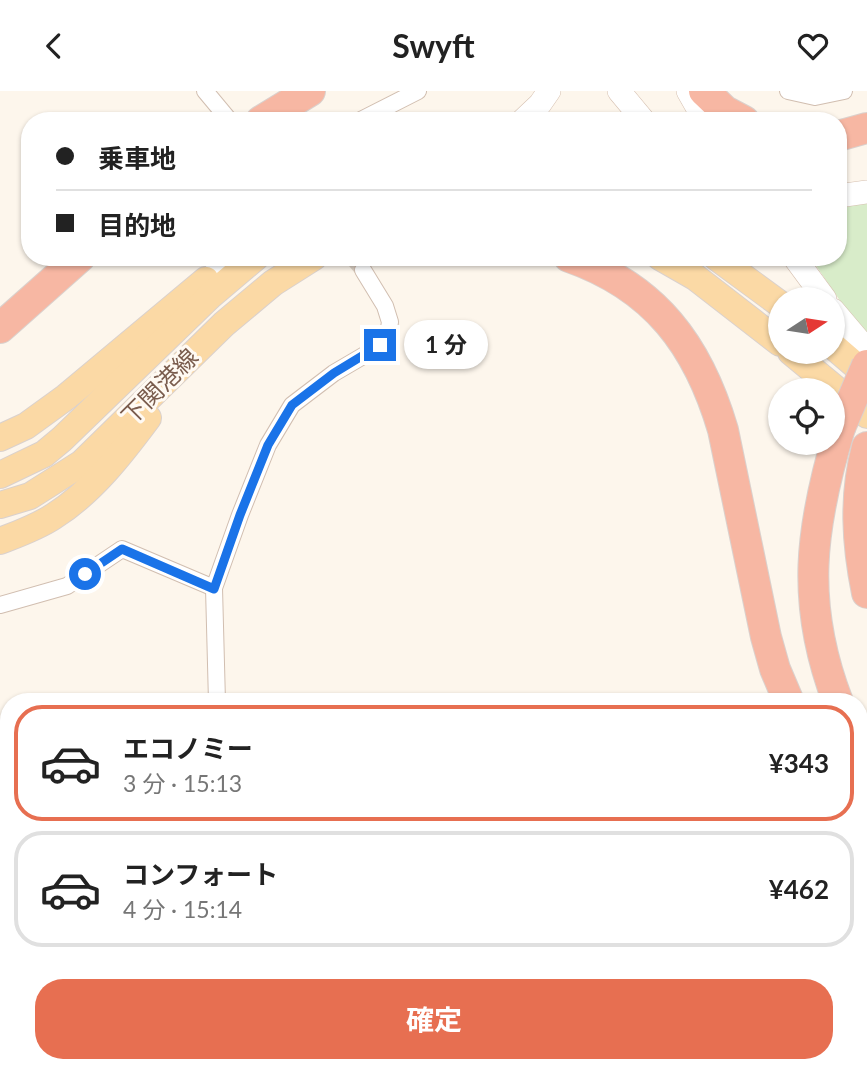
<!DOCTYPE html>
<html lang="ja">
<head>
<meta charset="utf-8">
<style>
	:root { --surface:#fff; --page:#f2f2f2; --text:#222; --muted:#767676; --line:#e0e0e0; --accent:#e76f51 }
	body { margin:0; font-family:Lato,"Noto Sans JP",sans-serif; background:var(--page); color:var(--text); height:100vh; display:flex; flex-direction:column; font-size:26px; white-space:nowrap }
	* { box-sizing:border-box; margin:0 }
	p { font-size:23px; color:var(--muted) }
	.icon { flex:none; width:38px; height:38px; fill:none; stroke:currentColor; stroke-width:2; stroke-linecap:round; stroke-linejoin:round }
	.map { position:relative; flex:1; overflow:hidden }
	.sheet { position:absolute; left:0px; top:602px; width:868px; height:380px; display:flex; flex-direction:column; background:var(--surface); border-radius:28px 28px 0 0; box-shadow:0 2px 5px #0004 }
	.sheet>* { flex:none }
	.hud { position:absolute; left:21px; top:21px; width:826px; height:154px; border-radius:28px; box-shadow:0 2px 5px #0004; display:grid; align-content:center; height:154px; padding:0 35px; background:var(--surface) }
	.needle { width:46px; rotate:78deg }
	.buttons { position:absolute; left:768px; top:196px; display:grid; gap:14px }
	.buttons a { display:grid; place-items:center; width:77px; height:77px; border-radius:50%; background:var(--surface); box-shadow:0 2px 5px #0004; font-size:35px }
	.end { position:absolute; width:32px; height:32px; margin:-16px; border:9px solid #1a73e8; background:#fff; box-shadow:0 0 0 4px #fff }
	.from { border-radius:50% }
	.bubble { position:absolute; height:49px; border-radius:24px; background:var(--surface); box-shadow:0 2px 5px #0004; font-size:23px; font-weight:700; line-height:49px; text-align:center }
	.hud b { display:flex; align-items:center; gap:24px; height:66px; font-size:26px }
	.hud b+b { border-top:2px solid var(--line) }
	.hud i { width:18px; height:18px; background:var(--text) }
	ul { padding:12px 0 0; list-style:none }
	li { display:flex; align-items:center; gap:21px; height:116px; margin:0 14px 10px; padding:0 21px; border:4px solid var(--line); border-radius:28px }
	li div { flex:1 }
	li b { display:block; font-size:26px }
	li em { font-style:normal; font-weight:700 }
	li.current { border-color:var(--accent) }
	li>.icon { width:63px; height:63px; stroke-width:1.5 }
	.cta { display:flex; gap:14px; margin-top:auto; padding:14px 35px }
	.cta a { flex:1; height:80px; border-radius:28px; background:var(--accent); color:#fff; font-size:28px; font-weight:700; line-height:80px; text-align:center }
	header { display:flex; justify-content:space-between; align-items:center; height:91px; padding:0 35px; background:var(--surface); font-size:32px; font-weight:700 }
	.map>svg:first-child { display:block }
	.green { fill:#d8ecc9 }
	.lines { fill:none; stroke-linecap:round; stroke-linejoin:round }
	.street-tunnel { stroke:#dcd0c4; stroke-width:16; stroke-dasharray:16 8; stroke-linecap:butt }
	.street-casing { stroke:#d1beb0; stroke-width:18 }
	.secondary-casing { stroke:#d6c0b0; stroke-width:24 }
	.primary-casing { stroke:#dad1cd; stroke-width:28 }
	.highway-casing { stroke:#dad1cd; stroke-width:32 }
	.street { stroke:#fff; stroke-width:16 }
	.secondary { stroke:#fff; stroke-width:23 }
	.primary { stroke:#fbd9a5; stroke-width:26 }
	.highway { stroke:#f7b7a3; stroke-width:30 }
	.highway-bridge-casing { stroke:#dad1cd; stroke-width:32; stroke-linecap:butt }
	.highway-bridge { stroke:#f7b7a3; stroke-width:30 }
	.route { stroke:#1a73e8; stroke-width:9 }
	.labels { text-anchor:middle; stroke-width:6; stroke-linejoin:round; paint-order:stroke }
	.street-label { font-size:24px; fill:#7a5c4d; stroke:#fffaf3 }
</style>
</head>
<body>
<header><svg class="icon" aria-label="back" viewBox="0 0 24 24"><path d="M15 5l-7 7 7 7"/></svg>Swyft<svg class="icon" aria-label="heart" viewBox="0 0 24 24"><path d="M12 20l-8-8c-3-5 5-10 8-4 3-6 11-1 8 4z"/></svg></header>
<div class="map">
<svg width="867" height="981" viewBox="0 0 867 981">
	<rect width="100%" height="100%" fill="#fdf6ec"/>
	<path class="green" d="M867,112V244L843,214L810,166H838V117Z"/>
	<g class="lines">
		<path class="street-tunnel" d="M352,166L363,179"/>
		<g class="street-casing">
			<g id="street">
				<path d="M205,0L230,30"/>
				<path d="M788,0L815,6L844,0"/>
				<path d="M359,30L418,0"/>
				<path d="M0,514L67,495L122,458L214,497"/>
				<path d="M217,611L214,497L240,424L268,354L292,314L334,282L380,255L388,243L390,231L385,215L363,179"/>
				<path d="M363,973L366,981"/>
			</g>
		</g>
		<g class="secondary-casing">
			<g id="secondary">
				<path d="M619,0L644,30"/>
				<path d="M688,0L705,30"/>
				<path d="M522,30L540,13L549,0"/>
				<path d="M838,105L867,101"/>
				<path d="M794,166L825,208"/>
				<path d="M196,204L230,166"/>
				<path d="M833,219L867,259"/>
			</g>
		</g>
		<g class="primary-casing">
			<g id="primary">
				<path d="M660,166L695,186L780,252"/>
				<path d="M716,166L780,213"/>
				<path d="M833,255L867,284"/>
				<path d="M791,261L867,324"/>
				<path d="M0,347L26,335L66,306L206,189"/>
				<path d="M0,384L44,363L62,348L211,204L256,166"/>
				<path d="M0,414L30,405L82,372L224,233L273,192L314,166"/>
				<path d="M0,450C18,443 38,436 54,425C92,401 122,362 148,327"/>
			</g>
		</g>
		<g class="highway-casing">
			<g id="highway">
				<path d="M704,0L725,20L744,30"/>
				<path d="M261,30L310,0"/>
				<path d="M838,45L867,37"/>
				<path d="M569,166C655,196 698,254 723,339L766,546L775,578L789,611"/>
				<path d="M0,237L80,166"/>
				<path d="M867,356C854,405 857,453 867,502"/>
				<path d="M838,611C800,512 810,437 840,337"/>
				<path d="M859,650L867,663"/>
				<path d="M859,700L867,707"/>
			</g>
		</g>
		<use href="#street" class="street"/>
		<use href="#secondary" class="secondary"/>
		<use href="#primary" class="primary"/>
		<use href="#highway" class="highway"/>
		<g class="highway-bridge-casing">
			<path id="highway-bridge" d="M840,337L867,274"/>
		</g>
		<use href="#highway-bridge" class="highway-bridge"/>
	</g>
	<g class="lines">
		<path class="route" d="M85,483L122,458L214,498L240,424L268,354L292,314L334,282L380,254"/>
	</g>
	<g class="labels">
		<g class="street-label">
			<text transform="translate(160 296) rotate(-45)" y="8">下関港線</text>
		</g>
	</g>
</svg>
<div class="buttons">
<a><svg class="needle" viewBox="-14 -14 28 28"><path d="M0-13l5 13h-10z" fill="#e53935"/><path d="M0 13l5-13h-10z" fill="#767676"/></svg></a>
<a><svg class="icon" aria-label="locate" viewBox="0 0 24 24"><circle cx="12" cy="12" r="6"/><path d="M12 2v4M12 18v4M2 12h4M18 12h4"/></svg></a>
</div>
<i class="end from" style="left:85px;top:483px"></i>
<i class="end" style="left:380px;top:254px"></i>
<div class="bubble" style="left:404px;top:229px;width:84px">1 分</div>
<div class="hud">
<b><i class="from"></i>乗車地</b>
<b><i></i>目的地</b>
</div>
<section class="sheet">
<ul>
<li class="current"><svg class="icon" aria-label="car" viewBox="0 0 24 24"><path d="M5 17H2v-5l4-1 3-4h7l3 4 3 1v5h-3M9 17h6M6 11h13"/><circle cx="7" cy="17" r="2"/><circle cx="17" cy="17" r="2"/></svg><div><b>エコノミー</b><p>3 分 · 15:13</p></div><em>¥343</em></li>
<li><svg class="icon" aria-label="car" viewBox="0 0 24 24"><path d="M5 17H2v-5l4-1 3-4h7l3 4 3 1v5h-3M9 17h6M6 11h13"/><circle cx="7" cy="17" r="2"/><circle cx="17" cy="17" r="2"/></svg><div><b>コンフォート</b><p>4 分 · 15:14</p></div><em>¥462</em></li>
</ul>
<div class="cta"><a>確定</a></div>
</section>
</div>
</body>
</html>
